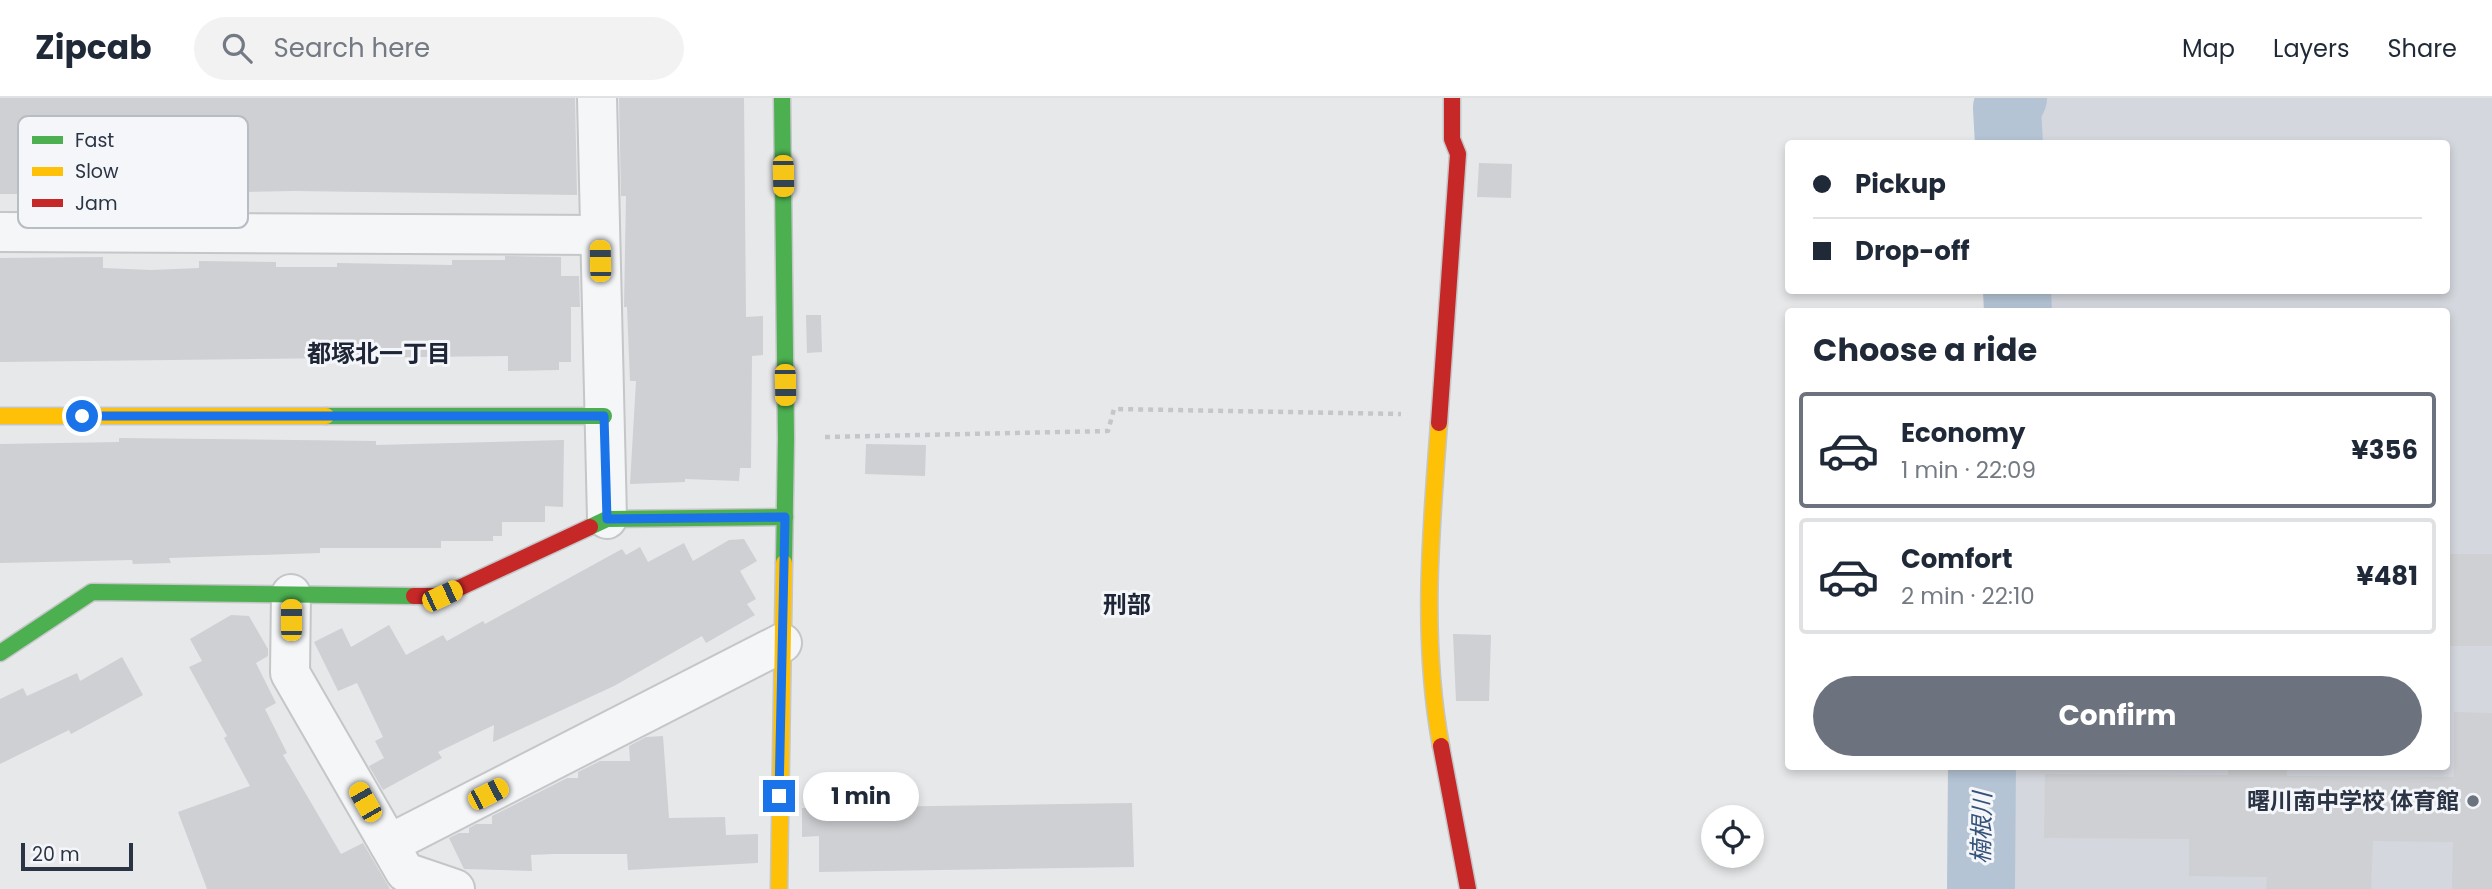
<!DOCTYPE html>
<html lang="en">
<head>
<meta charset="utf-8">
<style>
	:root { --surface:#fff; --page:#f2f2f3; --text:#1f2937; --muted:#747a83; --line:#e0e1e3; --accent:#6c737f }
	body { margin:0; font-family:Poppins,"Noto Sans JP",sans-serif; background:var(--page); color:var(--text); height:100vh; display:flex; flex-direction:column; font-size:26px; white-space:nowrap }
	* { box-sizing:border-box; margin:0 }
	p { font-size:23px; color:var(--muted) }
	.icon { flex:none; width:38px; height:38px; fill:none; stroke:currentColor; stroke-width:2; stroke-linecap:round; stroke-linejoin:round }
	.map { position:relative; flex:1; overflow:hidden }
	.sheet { position:absolute; left:1785px; top:210px; width:665px; height:462px; display:flex; flex-direction:column; background:var(--surface); border-radius:7px; box-shadow:0 4px 10px #0003 }
	.sheet>* { flex:none }
	.hud { position:absolute; left:1785px; top:42px; width:665px; height:154px; border-radius:7px; box-shadow:0 4px 10px #0003; display:grid; align-content:center; height:154px; padding:0 28px; background:var(--surface) }
	.fabs { position:absolute; left:1701px; top:707px; display:grid; gap:14px }
	.fabs a { display:grid; place-items:center; width:63px; height:63px; border-radius:50%; background:var(--surface); box-shadow:0 4px 10px #0003; font-size:35px }
	.scale { position:absolute; left:21px; bottom:18px; width:112px; box-sizing:border-box; padding-left:7px; border:4px solid #2b3445; border-top:0; font-size:19px; line-height:24px; white-space:nowrap; color:#2b3445; -webkit-text-stroke:5px #f4f6f9; paint-order:stroke }
	.end { position:absolute; width:32px; height:32px; margin:-16px; border:9px solid #1a73e8; background:#fff; box-shadow:0 0 0 4px #fff }
	.from { border-radius:50% }
	.bubble { position:absolute; height:49px; border-radius:24px; background:var(--surface); box-shadow:0 4px 10px #0003; font-size:23px; font-weight:700; line-height:49px; text-align:center }
	.car { position:absolute; width:21px; height:42px; margin:-21px -10px; border-radius:9px; box-shadow:0 0 5px 2px #0007; background:linear-gradient(#f5c518 24%,#345 0 40%,#f5c518 0 76%,#345 0 86%,#f5c518 0) }
	.hud b { display:flex; align-items:center; gap:24px; height:66px; font-size:26px }
	.hud b+b { border-top:2px solid var(--line) }
	.hud i { width:18px; height:18px; background:var(--text) }
	ul { padding:0; list-style:none }
	li { display:flex; align-items:center; gap:21px; height:116px; margin:0 14px 10px; padding:0 14px; border:4px solid var(--line); border-radius:7px }
	li div { flex:1 }
	li b { display:block; font-size:26px }
	li em { font-style:normal; font-weight:700 }
	li.active { border-color:var(--accent) }
	li>.icon { width:63px; height:63px; stroke-width:1.5 }
	h2 { padding:0 28px; font-size:32px; line-height:84px }
	.button { display:flex; gap:14px; margin-top:auto; padding:14px 28px }
	.button a { flex:1; height:80px; border-radius:42px; background:var(--accent); color:#fff; font-size:28px; font-weight:700; line-height:80px; text-align:center }
	header { display:flex; align-items:center; gap:42px; box-sizing:border-box; height:98px; padding:0 35px; background:var(--surface); border-bottom:2px solid var(--line) }
	header strong { font-size:33px }
	nav { display:flex; gap:38px; margin-inline-start:auto; font-size:24px }
	.search { width:490px; height:63px; background:var(--page); display:flex; align-items:center; gap:18px; box-sizing:border-box; padding:0 24px; border-radius:38px; color:var(--muted); font-size:26px }
	.map>svg:first-child { display:block }
	.built { fill:#d4d7dd }
	.lines { fill:none; stroke-linecap:round; stroke-linejoin:round }
	.river { stroke:#b4c4d5; stroke-width:68 }
	.building { fill:#ced0d3 }
	.street-casing { stroke:#c4c6c8; stroke-width:42 }
	.fast-casing { stroke:#c4c6c8; stroke-width:19 }
	.slow-casing { stroke:#c4c6c8; stroke-width:19 }
	.jam-casing { stroke:#c4c6c8; stroke-width:19 }
	.path { stroke:#c5c6ca; stroke-width:4.5; stroke-dasharray:5 5; stroke-linecap:butt }
	.street { stroke:#f5f6f7; stroke-width:38 }
	.fast { stroke:#4caf50; stroke-width:16 }
	.slow { stroke:#ffc107; stroke-width:16 }
	.jam { stroke:#c62828; stroke-width:16 }
	.route { stroke:#1a73e8; stroke-width:9 }
	.poi-dot { fill:#6c737f; stroke:#f4f6f9; stroke-width:2.5 }
	.labels { text-anchor:middle; stroke-width:6; stroke-linejoin:round; paint-order:stroke }
	.poi-label { font-size:23px; font-weight:bold; fill:#2b3445; stroke:#f4f6f9; text-anchor:end }
	.neighbourhood-label { font-size:24px; font-weight:bold; fill:#1d2536; stroke:#f4f6f9 }
	.water-label { font-size:24px; font-style:italic; fill:#34527a; stroke:#f4f6f9 }
	.key { fill:#f4f6f9; stroke:#b8bcc3; stroke-width:2 }
	.key-label { font-size:19px; fill:#2b3445 }
</style>
</head>
<body>
<header>
<strong>Zipcab</strong>
<div class="search"><svg class="icon" aria-label="search" viewBox="0 0 24 24"><circle cx="10" cy="10" r="6"/><path d="M15 15l6 6"/></svg>Search here</div>
<nav><a>Map</a><a>Layers</a><a>Share</a></nav>
</header>
<div class="map">
<svg width="2492" height="791" viewBox="0 0 2492 791">
	<rect width="100%" height="100%" fill="#e6e8ea"/>
	<path class="built" d="M2030,0H2492V791H1987L1989,669L2446,668V214H2026L2025,193L2446,192V46L2017,45L2016,26Z"/>
	<g class="lines">
		<g class="river">
			<path d="M2009,46L2007,10L2013,0"/>
			<path d="M2017,192L2018,214"/>
			<path d="M1981,791L1982,668"/>
		</g>
	</g>
	<g class="building">
		<path d="M0,0H575L577,97L294,93L154,96L63,92V96H0Z"/>
		<path d="M619,0H744L746,219L763,218V257L752,258L751,370H740L739,383L685,381V384L630,386L636,283H630L627,209H624L626,98H621Z"/>
		<path d="M1479,65L1512,66L1511,100L1477,99Z"/>
		<path d="M505,158L561,159V178H579L580,209H571V264H559V272L508,273V258L0,264V160L103,159V170L151,172L199,170V163L276,164V169H337V165L452,167V162H505Z"/>
		<path d="M806,217H821L822,254L807,255Z"/>
		<path d="M119,340L376,343V347L564,342L563,409L545,408V424H502V438H493V443H441V450H320V455L169,460L171,465L133,466L132,462L0,465V346L119,344Z"/>
		<path d="M866,346L926,347L925,378L865,376Z"/>
		<path d="M744,441L757,463L740,473L756,501L747,506L755,517L706,545L702,538L614,588L493,644L494,627L438,654L442,660L383,692L369,668L384,660L375,643L383,639L357,585L338,593L314,544L342,530L351,549L389,527L406,557L443,537L447,543L483,523L485,526L622,451L626,457L640,449L648,464L684,445L693,463L729,442Z"/>
		<rect x="2446" y="456" width="46" height="92"/>
		<path d="M231,517L249,518L268,551V558L256,565L276,605L265,611L287,655L283,657L313,708L341,756L363,745L390,791H207L178,714L250,688L224,640L227,638L189,569L202,563L190,541Z"/>
		<path d="M1453,536L1491,537L1489,603H1456Z"/>
		<path d="M122,559L143,597L71,636L69,632L0,666V601L23,590L27,598L77,575L80,583Z"/>
		<path d="M2454,614L2492,615V791H2452L2453,744L2373,743L2371,791H2266L2267,779L2189,778V741L2044,740L2045,676L2228,677V668H2287V678L2454,679Z"/>
		<path d="M663,638L669,720L725,719L726,737L758,736V765L628,772L627,756H553L531,757L532,773L464,771L449,740L459,735H469V730L476,726H492V718L567,680H578V674L600,663H630L629,648L646,639Z"/>
		<path d="M1132,705L1134,769L819,774V738L802,739V710Z"/>
	</g>
	<g class="lines">
		<g class="street-casing">
			<g id="street">
				<path d="M597,0L607,421"/>
				<path d="M0,134L600,137"/>
				<path d="M291,496L290,575L405,774L455,791"/>
				<path d="M389,746L782,545"/>
			</g>
		</g>
		<g class="fast-casing">
			<g id="fast">
				<path d="M782,0L786,340L784,465"/>
				<path d="M326,318H604"/>
				<path d="M590,429L607,421L785,419"/>
				<path d="M0,555L92,494L414,498"/>
			</g>
		</g>
		<g class="slow-casing">
			<g id="slow">
				<path d="M0,318H326"/>
				<path d="M1439,325C1431,432 1421,542 1441,648"/>
				<path d="M779,791L784,465"/>
			</g>
		</g>
		<g class="jam-casing">
			<g id="jam">
				<path d="M1439,325L1458,56L1452,41V0"/>
				<path d="M414,498H442L590,429"/>
				<path d="M1441,648L1468,791"/>
			</g>
		</g>
		<path class="path" d="M825,339L1108,333L1114,311L1401,316"/>
		<use href="#street" class="street"/>
		<use href="#fast" class="fast"/>
		<use href="#slow" class="slow"/>
		<use href="#jam" class="jam"/>
	</g>
	<g class="lines">
		<path class="route" d="M82,318H604L607,421L785,419L779,698"/>
	</g>
	<circle class="poi-dot" cx="2473" cy="703" r="7"/>
	<g class="labels">
		<g class="poi-label">
			<text x="2459" y="711">曙川南中学校 体育館</text>
		</g>
		<g class="neighbourhood-label">
			<text x="379" y="264">都塚北一丁目</text>
			<text x="1127" y="515">刑部</text>
		</g>
		<g class="water-label">
			<text transform="translate(1982 730) rotate(-89)" y="8">楠根川</text>
		</g>
	</g>
	<rect x="18" y="18" width="230" height="112" rx="10" class="key"/>
	<rect x="32" y="38" width="31" height="8" fill="#4caf50"/>
	<rect x="32" y="69" width="31" height="9" fill="#ffc107"/>
	<rect x="32" y="101" width="31" height="8" fill="#c62828"/>
	<g class="key-label">
		<text x="75" y="49">Fast</text>
		<text x="75" y="80">Slow</text>
		<text x="75" y="112">Jam</text>
	</g>
</svg>
<div class="fabs">
<a><svg class="icon" aria-label="locate" viewBox="0 0 24 24"><circle cx="12" cy="12" r="6"/><path d="M12 2v4M12 18v4M2 12h4M18 12h4"/></svg></a>
</div>
<div class="scale">20 m</div>
<i class="end from" style="left:82px;top:318px"></i>
<i class="end" style="left:779px;top:698px"></i>
<div class="bubble" style="left:803px;top:674px;width:116px">1 min</div>
<i class="car" style="left:783px;top:78px;rotate:179deg"></i>
<i class="car" style="left:600px;top:163px;rotate:359deg"></i>
<i class="car" style="left:785px;top:287px;rotate:179deg"></i>
<i class="car" style="left:442px;top:498px;rotate:65deg"></i>
<i class="car" style="left:291px;top:522px;rotate:0deg"></i>
<i class="car" style="left:488px;top:696px;rotate:63deg"></i>
<i class="car" style="left:365px;top:704px;rotate:330deg"></i>
<div class="hud">
<b><i class="from"></i>Pickup</b>
<b><i></i>Drop-off</b>
</div>
<section class="sheet">
<h2>Choose a ride</h2>
<ul>
<li class="active"><svg class="icon" aria-label="car" viewBox="0 0 24 24"><path d="M5 17H2v-5l4-1 3-4h7l3 4 3 1v5h-3M9 17h6M6 11h13"/><circle cx="7" cy="17" r="2"/><circle cx="17" cy="17" r="2"/></svg><div><b>Economy</b><p>1 min · 22:09</p></div><em>¥356</em></li>
<li><svg class="icon" aria-label="car" viewBox="0 0 24 24"><path d="M5 17H2v-5l4-1 3-4h7l3 4 3 1v5h-3M9 17h6M6 11h13"/><circle cx="7" cy="17" r="2"/><circle cx="17" cy="17" r="2"/></svg><div><b>Comfort</b><p>2 min · 22:10</p></div><em>¥481</em></li>
</ul>
<div class="button"><a>Confirm</a></div>
</section>
</div>
</body>
</html>
